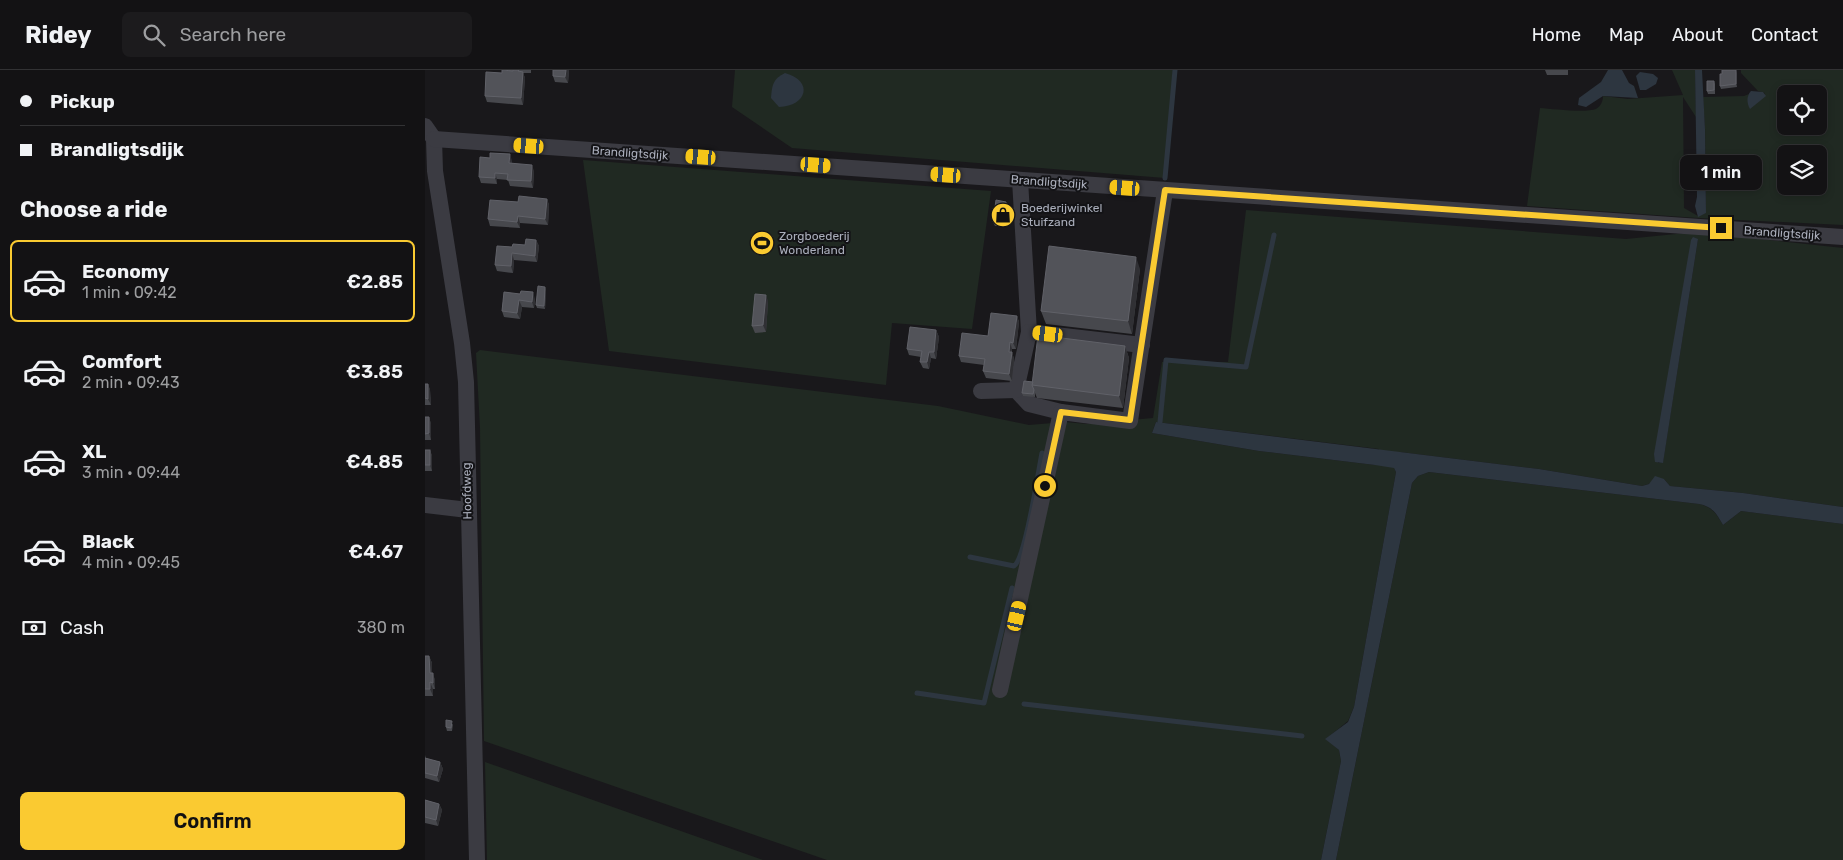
<!DOCTYPE html>
<html lang="en">
<head>
<meta charset="utf-8">
<style>
	:root { --surface:#131214; --page:#1c1b1d; --text:#f1f3f6; --muted:#9d9ea0; --line:#323234; --accent:#faca31 }
	body { margin:0; font-family:Rubik,sans-serif; background:var(--page); color:var(--text); height:100vh; display:flex; flex-direction:column; font-size:19px; white-space:nowrap }
	* { box-sizing:border-box; margin:0 }
	p { font-size:16px; color:var(--muted) }
	.icon { flex:none; width:28px; height:28px; fill:none; stroke:currentColor; stroke-width:2; stroke-linecap:round; stroke-linejoin:round }
	.map { position:relative; flex:1; overflow:hidden }
	.drawer { display:flex; flex-direction:column; background:var(--surface); width:425px }
	.drawer>* { flex:none }
	.guide { display:grid; align-content:center; height:110px; padding:0 20px; background:var(--surface) }
	.controls { position:absolute; left:1352px; top:15px; display:grid; gap:10px }
	.controls a { display:grid; place-items:center; width:50px; height:50px; border-radius:8px; background:var(--surface); box-shadow:0 2px 8px #0003,0 0 0 1px var(--line); font-size:25px }
	.end { position:absolute; width:22px; height:22px; margin:-11px; border:6px solid #faca31; background:#111; box-shadow:0 0 0 2px #111 }
	.from { border-radius:50% }
	.bubble { position:absolute; height:35px; border-radius:8px; background:var(--surface); box-shadow:0 2px 8px #0003,0 0 0 1px var(--line); font-size:16px; font-weight:600; line-height:35px; text-align:center }
	.car { position:absolute; width:15px; height:30px; margin:-15px -8px; border-radius:6px; box-shadow:0 0 4px 1px #0007; background:linear-gradient(#f5c518 24%,#345 0 40%,#f5c518 0 76%,#345 0 86%,#f5c518 0) }
	.guide b { display:flex; align-items:center; gap:18px; height:48px; font-size:19px }
	.guide b+b { border-top:1px solid var(--line) }
	.guide i { width:12px; height:12px; background:var(--text) }
	ul { padding:0; list-style:none }
	li { display:flex; align-items:center; gap:15px; height:82px; margin:0 10px 8px; padding:0 10px; border:2px solid transparent; border-radius:8px }
	li div { flex:1 }
	li b { display:block; font-size:19px }
	li em { font-style:normal; font-weight:600 }
	li.current { border-color:var(--accent) }
	li>.icon { width:45px; height:45px; stroke-width:1.5 }
	h2 { padding:0 20px; font-size:22px; line-height:60px }
	.pay { display:flex; align-items:center; gap:12px; height:55px; padding:0 20px; font-size:19px }
	.pay p { margin-inline-start:auto }
	.action { display:flex; gap:10px; margin-top:auto; padding:10px 20px }
	.action a { flex:1; height:58px; border-radius:8px; background:var(--accent); color:#111; font-size:20px; font-weight:600; line-height:58px; text-align:center }
	header { display:flex; align-items:center; gap:30px; box-sizing:border-box; height:70px; padding:0 25px; background:var(--surface); border-bottom:1px solid var(--line) }
	header strong { font-size:24px }
	nav { display:flex; gap:28px; margin-inline-start:auto; font-size:18px }
	.search { width:350px; height:45px; background:var(--page); display:flex; align-items:center; gap:12px; box-sizing:border-box; padding:0 18px; border-radius:8px; color:var(--muted); font-size:19px }
	main { display:flex; flex:1; min-height:0 }
	.map>svg:first-child { display:block }
	.green { fill:#202922; fill-rule:evenodd }
	.water { fill:#2d3640 }
	.lines { fill:none; stroke-linecap:round; stroke-linejoin:round }
	.stream { stroke:#2d3640; stroke-width:5 }
	.minor { stroke:#3b3b42; stroke-width:16 }
	.wall { fill:#47484d }
	.shaded-wall { fill:#303034 }
	.building { fill:#525359; stroke:#606168 }
	.route { stroke:#faca31; stroke-width:6 }
	.labels { text-anchor:middle; stroke-width:4; stroke-linejoin:round; paint-order:stroke }
	.street-label { font-size:12px; fill:#aaaebb; stroke:#131316 }
	.poi-label { font-size:12px; fill:#aaaebb; stroke:#131316; text-anchor:start }
</style>
</head>
<body>
<header>
<strong>Ridey</strong>
<div class="search"><svg class="icon" aria-label="search" viewBox="0 0 24 24"><circle cx="10" cy="10" r="6"/><path d="M15 15l6 6"/></svg>Search here</div>
<nav><a>Home</a><a>Map</a><a>About</a><a>Contact</a></nav>
</header>
<main>
<section class="drawer">
<div class="guide">
<b><i class="from"></i>Pickup</b>
<b><i></i>Brandligtsdijk</b>
</div>
<h2>Choose a ride</h2>
<ul>
<li class="current"><svg class="icon" aria-label="car" viewBox="0 0 24 24"><path d="M5 17H2v-5l4-1 3-4h7l3 4 3 1v5h-3M9 17h6M6 11h13"/><circle cx="7" cy="17" r="2"/><circle cx="17" cy="17" r="2"/></svg><div><b>Economy</b><p>1 min · 09:42</p></div><em>€2.85</em></li>
<li><svg class="icon" aria-label="car" viewBox="0 0 24 24"><path d="M5 17H2v-5l4-1 3-4h7l3 4 3 1v5h-3M9 17h6M6 11h13"/><circle cx="7" cy="17" r="2"/><circle cx="17" cy="17" r="2"/></svg><div><b>Comfort</b><p>2 min · 09:43</p></div><em>€3.85</em></li>
<li><svg class="icon" aria-label="car" viewBox="0 0 24 24"><path d="M5 17H2v-5l4-1 3-4h7l3 4 3 1v5h-3M9 17h6M6 11h13"/><circle cx="7" cy="17" r="2"/><circle cx="17" cy="17" r="2"/></svg><div><b>XL</b><p>3 min · 09:44</p></div><em>€4.85</em></li>
<li><svg class="icon" aria-label="car" viewBox="0 0 24 24"><path d="M5 17H2v-5l4-1 3-4h7l3 4 3 1v5h-3M9 17h6M6 11h13"/><circle cx="7" cy="17" r="2"/><circle cx="17" cy="17" r="2"/></svg><div><b>Black</b><p>4 min · 09:45</p></div><em>€4.67</em></li>
</ul>
<div class="pay"><svg class="icon" aria-label="cash" viewBox="0 0 24 24"><path d="M3 7h18v10H3z"/><circle cx="12" cy="12" r="2"/></svg>Cash<p>380 m</p></div>
<div class="action"><a>Confirm</a></div>
</section>
<div class="map">
<svg width="1418" height="790" viewBox="0 0 1418 790">
	<rect width="100%" height="100%" fill="#19181b"/>
	<g class="green">
		<path d="M310,0H748L740,108L367,78L307,37Z"/>
		<path d="M1247,0H1270L1271,47L1258,27L1259,138L1273,146L1281,143L1280,59L1278,27L1319,26L1324,24L1323,27L1333,31L1340,23L1333,21L1316,3V0H1418V155L1273,148L1102,136L1115,38C1127,39 1161,43 1171,39C1176,36 1178,31 1178,26L1203,29L1258,25ZM1361,24H1394V56H1361ZM1361,84H1394V116H1361Z"/>
		<path d="M158,90L566,121L547,259L467,253L461,315L184,281Z"/>
		<path d="M821,140L1201,169L1271,162L1418,178V437L1318,423L1245,416L1239,409L1217,416L1114,399L975,382L969,398L971,402L929,637L923,651L901,669L914,680L916,691L896,790H402L59,671L55,358L51,283L55,280L513,336L604,355L640,352L662,354L728,348L737,292H803ZM1273,169L1238,392L1233,393L1265,180ZM731,352L954,379V380L950,395L834,381L727,363Z"/>
		<path d="M1004,402L1274,434C1287,437 1291,443 1298,455L1316,441L1418,454V790H911L987,413L993,406Z"/>
		<path d="M60,692L338,790H62Z"/>
	</g>
	<g class="water">
		<path d="M1183,0H1197L1204,13L1209,16L1213,28L1178,26L1161,37L1153,35L1154,28L1176,12Z"/>
		<path d="M1270,0H1277L1280,59L1281,143L1273,147L1270,136L1272,127Z"/>
		<path d="M1215,2L1228,4L1233,8L1231,14L1221,20H1215L1211,6Z"/>
		<path d="M360,3C389,11 382,36 354,37L346,28C347,15 348,9 360,3Z"/>
		<path d="M1326,21L1338,22L1341,26L1325,39C1322,34 1321,26 1326,21Z"/>
		<path d="M1268,167L1273,169L1238,393L1230,392L1229,384L1266,170Z"/>
		<path d="M731,352L1114,399L1217,416L1224,414L1230,406L1239,409L1245,416L1318,423L1418,437V454L1316,441L1298,455C1291,443 1288,437 1274,434L1004,402L993,406L987,413L911,790H896L916,691L914,680L900,669L923,652L929,637L971,402L969,398L950,395L834,381L727,363Z"/>
	</g>
	<g class="lines">
		<g class="stream">
			<path d="M740,108L750,0"/>
			<path d="M735,352L741,290L821,297L849,165"/>
			<path d="M545,487L589,496C601,488 613,402 617,383"/>
			<path d="M492,623L559,633L587,518"/>
			<path d="M599,634L877,666"/>
		</g>
		<g class="minor">
			<path d="M0,56L9,69L10,101L37,273L41,312L52,790"/>
			<path d="M9,69L1418,167"/>
			<path d="M595,110L604,262"/>
			<path d="M591,320L604,334L636,342"/>
			<path d="M556,321L591,320L604,262L717,275"/>
			<path d="M0,435L43,440"/>
			<path d="M575,620L636,342L705,351L740,121"/>
		</g>
	</g>
	<g class="wall">
		<path d="M84,0H106V3H98L100,8L98,35L62,32L60,26L77,3L84,1Z"/>
		<path d="M144,0L143,13L130,12L128,6Z"/>
		<path d="M1120,0H1143V5H1122Z"/>
		<path d="M1312,3V17L1296,19L1295,16Z"/>
		<path d="M1289,11L1290,14V24H1283L1282,21Z"/>
		<path d="M87,91V93L109,101L108,118L85,116L83,110L72,109V114L56,113L54,107Z"/>
		<path d="M122,129L124,135L123,155L95,153V158L65,156L63,149L93,132Z"/>
		<path d="M583,135L580,155L570,156L568,152Z"/>
		<path d="M111,170L114,176L112,192L89,190L88,203L72,201L70,195L100,175Z"/>
		<path d="M715,199L707,264L621,254L616,241Z"/>
		<path d="M120,217L121,221L120,239L112,238L111,235Z"/>
		<path d="M79,222L110,229L109,238L97,237L95,249L79,247L77,241Z"/>
		<path d="M343,231L341,262L330,263L327,256Z"/>
		<path d="M592,246L594,252L591,279H587V282L589,289L587,311L561,308L558,301L559,295L536,292L534,286Z"/>
		<path d="M511,260L514,267L511,289L506,288L504,299L498,298L495,292L496,287L484,285L482,279Z"/>
		<path d="M700,276L704,288L698,338L612,328L610,323V327L598,326L597,323L608,312Z"/>
		<path d="M0,314H3L5,320L6,335H0Z"/>
		<path d="M0,347H4L6,354V370H0Z"/>
		<path d="M0,380H5L7,386V401H0Z"/>
		<path d="M0,586H4L7,593V603L10,610V619H8V626H0Z"/>
		<path d="M28,654L27,661H22L21,657Z"/>
		<path d="M0,685L1,689L15,692L18,699L14,712L0,708Z"/>
		<path d="M0,730L14,734L17,740L13,756L0,753Z"/>
	</g>
	<g class="shaded-wall">
		<path d="M141,0H144L143,13L140,7Z"/>
		<path d="M1311,0L1312,3V17L1311,14Z"/>
		<path d="M98,2L100,8L98,35L96,28Z"/>
		<path d="M85,84L87,91V100L84,93Z"/>
		<path d="M107,95L109,101L108,118L106,111Z"/>
		<path d="M70,103L72,109V114L70,108Z"/>
		<path d="M122,129L124,135L123,155L120,149Z"/>
		<path d="M581,132L583,135L580,155L579,152Z"/>
		<path d="M93,146L95,153V158L92,152Z"/>
		<path d="M111,170L114,176L112,192L110,186Z"/>
		<path d="M87,183L89,190L88,203L86,196Z"/>
		<path d="M711,187L715,199L707,264L703,251Z"/>
		<path d="M120,217L121,221L120,239L119,236Z"/>
		<path d="M108,222L110,229L109,238L107,232Z"/>
		<path d="M341,225L343,231L341,262L338,255Z"/>
		<path d="M94,230L97,237L95,249L92,243Z"/>
		<path d="M592,246L594,252L591,279L588,273Z"/>
		<path d="M511,260L514,267L511,289L509,282Z"/>
		<path d="M585,272L587,279L586,288L584,282Z"/>
		<path d="M700,276L704,288L698,338L694,326Z"/>
		<path d="M504,282L506,288L504,299L502,292Z"/>
		<path d="M587,282L589,289L587,311L584,304Z"/>
		<path d="M3,314L5,320L6,335L3,329Z"/>
		<path d="M4,347L6,354V370L4,363Z"/>
		<path d="M5,380L7,386V401L5,395Z"/>
		<path d="M4,586L7,593V610L5,603Z"/>
		<path d="M8,603L10,610V619L8,613Z"/>
		<path d="M5,612L8,619V626L5,619Z"/>
		<path d="M15,692L18,699L14,712L12,706Z"/>
		<path d="M14,734L17,740L13,756L11,750Z"/>
	</g>
	<g class="building">
		<path d="M77,0L88,1V0H94L93,1L98,2L96,28L60,26L61,2L77,3Z"/>
		<path d="M128,0H141L140,7L128,6Z"/>
		<path d="M1297,0H1311V14L1295,16V4H1297Z"/>
		<path d="M1282,11H1289V20L1282,21Z"/>
		<path d="M65,83L85,84L84,93L107,95L106,111L82,110L83,104L70,103V108L54,107L55,87L65,88Z"/>
		<path d="M94,126L122,129L120,149L93,146L92,152L63,149L65,130L93,132Z"/>
		<path d="M571,130L581,132L579,152H568Z"/>
		<path d="M101,169L111,170L110,186L87,183L86,196L70,195L72,176L87,177L88,174L100,175Z"/>
		<path d="M624,176L711,187L703,251L616,241Z"/>
		<path d="M113,216L120,217L119,236L111,235Z"/>
		<path d="M96,221L108,222L107,232L94,230L92,243L77,241L79,222L95,224Z"/>
		<path d="M330,224L341,225L338,255L327,256Z"/>
		<path d="M566,243L592,246L588,273L585,272L584,282H587L584,304L558,301L560,289L534,286L537,263L563,266Z"/>
		<path d="M485,257L511,260L509,282H504L502,292H495L497,281L482,279Z"/>
		<path d="M613,265L700,276L694,326L607,315Z"/>
		<path d="M599,311L608,312L607,315L609,320L608,324L597,323Z"/>
		<path d="M0,314H3V329L0,328Z"/>
		<path d="M0,347H4V363L0,364Z"/>
		<rect x="0" y="380" width="5" height="15"/>
		<path d="M0,586H4L5,603H8V613L5,612V619H0Z"/>
		<path d="M21,650L27,651L26,658L21,657Z"/>
		<path d="M0,688L15,692L12,706L0,703Z"/>
		<path d="M0,730L14,734L11,750L0,747Z"/>
	</g>
	<g class="lines">
		<path class="route" d="M620,416L636,342L705,350L740,120L1296,158"/>
	</g>
	<defs>
		<g id="shop-disc" transform="scale(1.25)"><circle r="9.5" fill="#faca31" stroke="#131316"/><path d="M-5-2.5h2.3a2.7 3.5 0 0 1 5.4 0H5L5.5 6h-11ZM-1.5-2.5h3a1.5 2.3 0 0 0-3 0Z" fill="#111"/></g>
		<g id="stadium-disc" transform="scale(1.25)"><circle r="9.5" fill="#faca31" stroke="#131316"/><path d="M0-5a6.5 5 0 1 0 0 10a6.5 5 0 1 0 0-10ZM-3.5-1.8h7v3.6h-7Z" fill="#111"/></g>
	</defs>
	<g fill-rule="evenodd">
		<use href="#shop-disc" x="578" y="145"/>
		<use href="#stadium-disc" x="337" y="173"/>
	</g>
	<g class="labels">
		<g class="street-label">
			<text transform="translate(205 83) rotate(4)" y="4">Brandligtsdijk</text>
			<text transform="translate(624 112) rotate(4)" y="4">Brandligtsdijk</text>
			<text transform="translate(1357 163) rotate(4)" y="4">Brandligtsdijk</text>
			<text transform="translate(42 421) rotate(-91)" y="4">Hoofdweg</text>
		</g>
		<g class="poi-label">
			<text x="596" y="142">Boederijwinkel<tspan x="596" dy="14">Stuifzand</tspan></text>
			<text x="354" y="170">Zorgboederij<tspan x="354" dy="14">Wonderland</tspan></text>
		</g>
	</g>
</svg>
<div class="controls">
<a><svg class="icon" aria-label="locate" viewBox="0 0 24 24"><circle cx="12" cy="12" r="6"/><path d="M12 2v4M12 18v4M2 12h4M18 12h4"/></svg></a>
<a><svg class="icon" aria-label="layers" viewBox="0 0 24 24"><path d="M12 4l9 5-9 5-9-5zM3 14l9 5 9-5"/></svg></a>
</div>
<i class="end from" style="left:620px;top:416px"></i>
<i class="end" style="left:1296px;top:158px"></i>
<div class="bubble" style="left:1255px;top:85px;width:82px">1 min</div>
<i class="car" style="left:104px;top:76px;rotate:274deg"></i>
<i class="car" style="left:276px;top:87px;rotate:274deg"></i>
<i class="car" style="left:391px;top:95px;rotate:94deg"></i>
<i class="car" style="left:521px;top:105px;rotate:274deg"></i>
<i class="car" style="left:700px;top:118px;rotate:274deg"></i>
<i class="car" style="left:623px;top:264px;rotate:277deg"></i>
<i class="car" style="left:592px;top:546px;rotate:13deg"></i>
</div>
</main>
</body>
</html>
